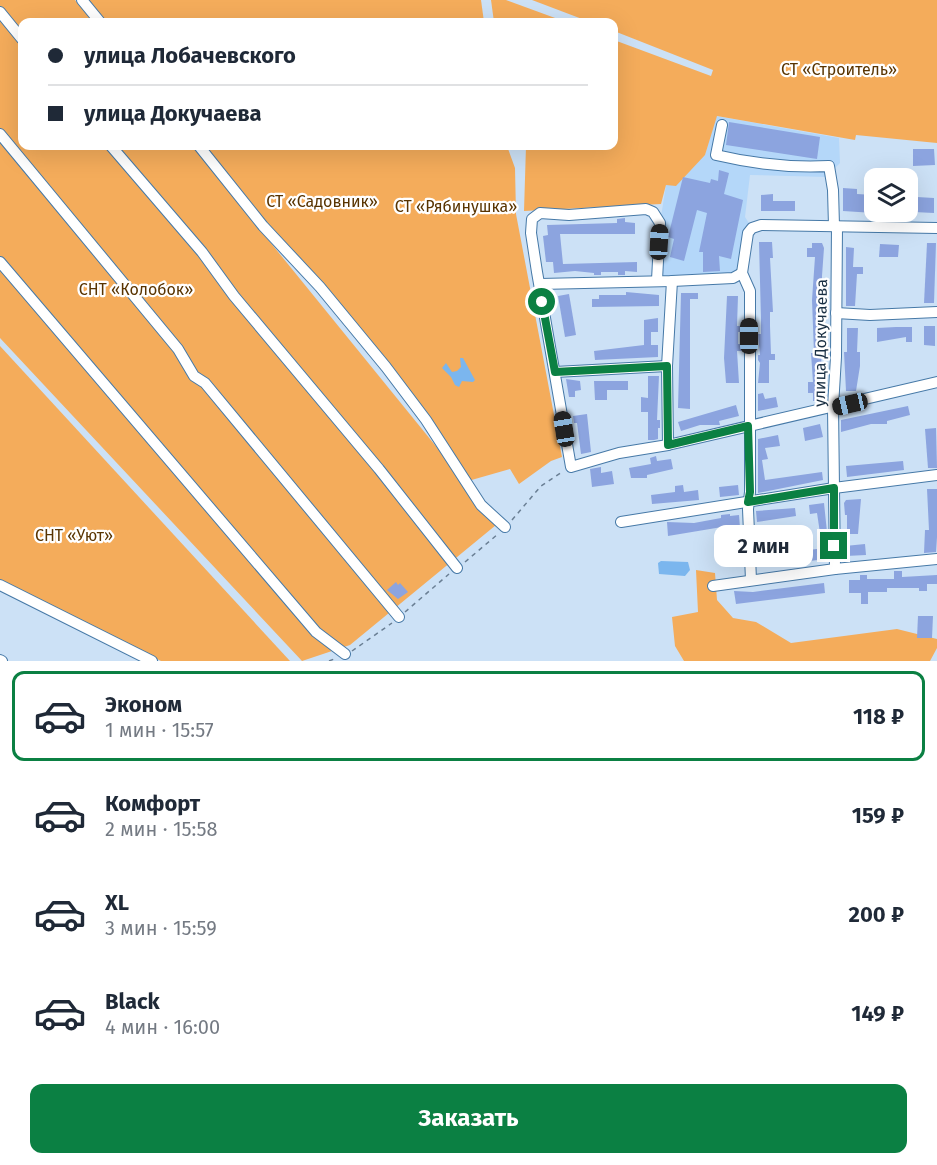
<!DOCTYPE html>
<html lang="ru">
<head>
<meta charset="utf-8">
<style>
	:root { --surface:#fff; --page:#f2f2f3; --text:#1f2937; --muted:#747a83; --line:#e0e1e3; --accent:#0b8043 }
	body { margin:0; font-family:"Fira Sans",sans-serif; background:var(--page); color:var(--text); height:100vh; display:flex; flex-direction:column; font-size:22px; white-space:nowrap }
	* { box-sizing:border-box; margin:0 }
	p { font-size:20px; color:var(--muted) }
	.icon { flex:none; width:33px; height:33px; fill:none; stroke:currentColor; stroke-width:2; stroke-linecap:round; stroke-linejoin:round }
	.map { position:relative; height:661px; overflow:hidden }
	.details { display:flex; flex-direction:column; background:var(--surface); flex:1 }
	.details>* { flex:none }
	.top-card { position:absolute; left:18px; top:18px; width:600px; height:132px; border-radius:12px; box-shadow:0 6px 24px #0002; display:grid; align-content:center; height:132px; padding:0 30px; background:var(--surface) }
	.buttons { position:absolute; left:864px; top:168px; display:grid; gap:12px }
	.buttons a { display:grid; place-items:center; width:54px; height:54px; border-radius:12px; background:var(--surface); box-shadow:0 6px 24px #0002; font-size:30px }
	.end { position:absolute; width:27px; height:27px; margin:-14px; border:8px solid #0b8043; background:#fff; box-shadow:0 0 0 3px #fff }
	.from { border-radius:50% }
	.bubble { position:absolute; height:42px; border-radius:12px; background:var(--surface); box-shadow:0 6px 24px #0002; font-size:20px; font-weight:700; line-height:42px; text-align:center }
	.car { position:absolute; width:18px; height:36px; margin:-18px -9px; border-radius:8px; box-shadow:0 0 4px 2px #0007; background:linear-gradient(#222 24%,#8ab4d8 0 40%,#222 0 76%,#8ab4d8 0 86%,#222 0) }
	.top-card b { display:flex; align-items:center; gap:21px; height:57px; font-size:22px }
	.top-card b+b { border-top:2px solid var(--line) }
	.top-card i { width:15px; height:15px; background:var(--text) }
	ul { padding:10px 0 0; list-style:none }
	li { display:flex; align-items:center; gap:18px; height:90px; margin:0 12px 9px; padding:0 18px; border:3px solid transparent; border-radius:12px }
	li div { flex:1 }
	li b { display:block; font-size:22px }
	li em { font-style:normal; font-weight:700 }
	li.on { border-color:var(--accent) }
	li>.icon { width:54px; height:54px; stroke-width:1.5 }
	.action { display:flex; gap:12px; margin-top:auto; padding:12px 30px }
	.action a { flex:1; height:69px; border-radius:12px; background:var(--accent); color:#fff; font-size:24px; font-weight:700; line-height:69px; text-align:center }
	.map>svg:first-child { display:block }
	.built { fill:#b4d7f9 }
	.green { fill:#f4ac5b }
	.water { fill:#7bb6ee }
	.building { fill:#8ca4df }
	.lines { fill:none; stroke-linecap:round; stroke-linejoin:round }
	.minor-casing { stroke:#4679a7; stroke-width:12 }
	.path { stroke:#6a7f94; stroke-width:1.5; stroke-dasharray:4.5 4.5; stroke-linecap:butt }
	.minor { stroke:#fff; stroke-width:10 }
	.route { stroke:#0b8043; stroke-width:8 }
	.labels { text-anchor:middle; stroke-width:4.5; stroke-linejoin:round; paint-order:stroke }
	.park-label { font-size:16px; fill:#593401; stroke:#fff }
	.street-label { font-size:16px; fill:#192f43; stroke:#fff }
</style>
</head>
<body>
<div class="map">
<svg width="937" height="661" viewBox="0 0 937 661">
	<rect width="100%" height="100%" fill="#cce1f6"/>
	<path class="built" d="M716,116L839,138L840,163L826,177L750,175L745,217L752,228L742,273L657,280L660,223L666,185L705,155Z"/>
	<g class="green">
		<path d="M0,0H75L93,22H22V146H192L465,482L496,525L350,645L302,661L0,338Z"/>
		<path d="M87,0H481L484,22H104Z"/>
		<path d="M491,0H506L566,22H494Z"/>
		<path d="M532,0H937V143L856,135L855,140L717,116L705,155L676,186L666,185L661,204L524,211L526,146H614V40L711,76L713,70L614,31V22H590Z"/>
		<path d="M203,146H507L515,168L516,214L562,457L551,461L519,484L510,469L468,481L430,417Z"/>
		<path d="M0,346L290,661H161L0,579Z"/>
		<path d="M696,570L715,573L717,600L733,618L756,622L791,643L897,629L937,639V648L930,661H684L675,646L672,617L698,612Z"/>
	</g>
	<g class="water">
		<path d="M460,358H463L475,380L473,382L462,381L459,387L455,385L451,377L442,368L446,363L452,372L457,371L461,367Z"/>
		<path d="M661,561L688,562L690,570L685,576L659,574L658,563Z"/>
	</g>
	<g class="building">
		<path d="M729,122L820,137L817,159L726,145Z"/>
		<path d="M913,149H934L935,165L913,166Z"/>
		<path d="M719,170L729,173L724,194L743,200L731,259L719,256L720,271L703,272V252H699L707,213L697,210L684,261L670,257L674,239L668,237L683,177L710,183L711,179L718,181Z"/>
		<path d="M843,188L857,189V194L874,195V213L843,211Z"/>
		<path d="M773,194V201H795V211H761V195Z"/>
		<path d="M917,197L934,198V213L914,212Z"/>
		<path d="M625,218V222L635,223V234H560L563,264L637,262V272L625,271V275H618V272H601V275H594V273L575,271L554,273L553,262H546L543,236L548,235L547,225L617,223V219Z"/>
		<path d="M759,242H772L773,258H770L773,312H770V326L771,354H775V360H769V383H758L760,363L758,360V355H760L758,334H761V320Z"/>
		<path d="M812,243H822L824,248L822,276L821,401H813V393H808V382H813L811,353H814L812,300L815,257H807V248H812Z"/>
		<path d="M927,243H936L934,303H924Z"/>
		<path d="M880,244L899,245L898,257H879Z"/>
		<path d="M846,247L854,248L853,267H863V274H857L855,306H846Z"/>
		<path d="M626,292L659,295V306L592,307V299H599V295H626Z"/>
		<path d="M681,293H698V299H690V409L678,408Z"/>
		<path d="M569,294L576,335L565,337L558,296Z"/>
		<path d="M727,296H738L737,326H742V332H738V344H742V351H737L739,383H726L724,358Z"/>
		<path d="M658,318V332H651V345H658V357L595,360L594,351L644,345V320Z"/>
		<path d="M924,326H935V346L924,345Z"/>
		<path d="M896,327H912V342H906V337L877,342V328Z"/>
		<path d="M847,328H858L857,352H860V366L856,391H846L844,352H847Z"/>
		<path d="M648,376H659L657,420H660V428H658V439L654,440H648V412H641V397L648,398Z"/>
		<path d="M566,379L580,381L581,390L575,391V397H569Z"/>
		<path d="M594,381H628V390H607V400H595Z"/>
		<path d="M763,393L765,399L776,397L778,407L758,411V394Z"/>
		<path d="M736,405L739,416L719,421L720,425H700L681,431L678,422Z"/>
		<path d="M908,406L910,415L887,421V424H871L841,432V420Z"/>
		<path d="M587,414L591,452L581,454L577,423H574L573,416Z"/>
		<path d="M820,424L823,437L805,441L803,428Z"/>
		<path d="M936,428L937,468H928L925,429Z"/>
		<path d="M778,435L780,446L765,448L768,459L762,460L765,480L822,472L823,480L758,493V439Z"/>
		<path d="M656,456L657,461L671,459L673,469L647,475V478H631L629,468L651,464L650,458Z"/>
		<path d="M903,461L904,470L847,477L846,466Z"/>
		<path d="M601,467V473L612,471L614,484L592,487L590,469Z"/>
		<path d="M683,485L684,492L698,490L699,500L652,504L651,495L675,492V486Z"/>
		<path d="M738,485L739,495L720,497L719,487Z"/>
		<path d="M927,489H937V537L936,552L924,553L925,530H929Z"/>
		<path d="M861,499L858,534H847V515H845L844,503L846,500Z"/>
		<path d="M824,503L827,532L820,533L817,513L810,514L809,505Z"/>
		<path d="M795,508L796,516L757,522L756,511Z"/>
		<path d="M730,514V516L739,515L740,528L723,530L722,527L668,536L667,522L694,523L721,518V515Z"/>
		<path d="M742,544V556L724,558L723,546Z"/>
		<path d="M865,544L866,555L846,556L845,546Z"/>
		<path d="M825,548L826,559L760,567L758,556Z"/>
		<path d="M894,571H902V577L937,575V584H927V591H919V588H887V592H868V604H861V593H849V580H860V575H867V579H894Z"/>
		<path d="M396,582L398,585L400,583L408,592L398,599L387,590Z"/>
		<path d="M824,583L825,593L736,604L734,591L753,592Z"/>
		<path d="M918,616H933L932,638H917Z"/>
	</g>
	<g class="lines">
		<g class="minor-casing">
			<g id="minor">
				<path d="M82,0L100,22"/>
				<path d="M0,12L22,39"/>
				<path d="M722,125L716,155C754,164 791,168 829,166L833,190L834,226"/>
				<path d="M0,134L178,349L194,376L205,383L399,617"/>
				<path d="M111,146L202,252L234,296L379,469L457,568"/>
				<path d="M199,146L263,226L320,287L386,367L426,420L481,505L505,527"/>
				<path d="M0,262L316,632L345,654"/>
				<path d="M657,280L660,223L653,212L646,209L569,215L540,213L532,219L531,233L537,272L571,467L619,453L668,445L937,382"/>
				<path d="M540,284L672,281L733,278L742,273"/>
				<path d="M836,313L870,315L937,312"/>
				<path d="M555,372L667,366"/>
				<path d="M668,445L667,366L672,281"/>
				<path d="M621,522L834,488L937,475"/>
				<path d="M835,569L833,407L836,357L837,226"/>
				<path d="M751,580L748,509L750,492V291L742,273L748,233L752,228L761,225L937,228"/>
				<path d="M0,585L152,661"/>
				<path d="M713,586L835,569L937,559"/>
				<path d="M0,660L2,661"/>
			</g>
		</g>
		<g class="path">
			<path d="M512,520L541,486L562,472"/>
			<path d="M465,562L498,534"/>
			<path d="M405,612L449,574"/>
			<path d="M352,651L392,623"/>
			<path d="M329,661L334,659"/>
		</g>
		<use href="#minor" class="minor"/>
	</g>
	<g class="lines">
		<path class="route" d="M542,302L555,372L667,366L668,445L748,426L750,492L748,502L834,488V546"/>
	</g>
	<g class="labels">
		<g class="park-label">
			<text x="839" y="75">СТ «Строитель»</text>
			<text x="322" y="207">СТ «Садовник»</text>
			<text x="456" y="212">СТ «Рябинушка»</text>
			<text x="136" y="295">СНТ «Колобок»</text>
			<text x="74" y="541">СНТ «Уют»</text>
		</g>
		<g class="street-label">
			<text transform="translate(820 343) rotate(-89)" y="6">улица Докучаева</text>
		</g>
	</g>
</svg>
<div class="buttons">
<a><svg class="icon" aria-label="layers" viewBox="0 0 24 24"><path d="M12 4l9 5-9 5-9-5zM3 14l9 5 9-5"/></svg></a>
</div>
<i class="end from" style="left:542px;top:302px"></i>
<i class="end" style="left:834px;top:546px"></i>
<div class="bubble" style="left:714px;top:525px;width:99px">2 мин</div>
<i class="car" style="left:659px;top:242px;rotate:3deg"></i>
<i class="car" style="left:749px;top:336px;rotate:0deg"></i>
<i class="car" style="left:850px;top:404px;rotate:257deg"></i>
<i class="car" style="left:564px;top:429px;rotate:351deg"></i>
<div class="top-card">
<b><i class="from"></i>улица Лобачевского</b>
<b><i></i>улица Докучаева</b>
</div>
</div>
<section class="details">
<ul>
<li class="on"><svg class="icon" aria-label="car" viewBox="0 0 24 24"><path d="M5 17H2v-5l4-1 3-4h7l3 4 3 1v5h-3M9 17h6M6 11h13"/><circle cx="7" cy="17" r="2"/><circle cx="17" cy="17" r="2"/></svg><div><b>Эконом</b><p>1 мин · 15:57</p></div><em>118 ₽</em></li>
<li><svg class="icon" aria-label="car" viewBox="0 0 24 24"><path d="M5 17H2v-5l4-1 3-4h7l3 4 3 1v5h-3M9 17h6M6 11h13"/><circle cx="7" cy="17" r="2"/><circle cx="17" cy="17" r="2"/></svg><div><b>Комфорт</b><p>2 мин · 15:58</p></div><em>159 ₽</em></li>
<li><svg class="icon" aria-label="car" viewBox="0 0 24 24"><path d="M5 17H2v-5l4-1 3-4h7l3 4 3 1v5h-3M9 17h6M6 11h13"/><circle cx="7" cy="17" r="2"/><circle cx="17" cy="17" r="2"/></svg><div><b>XL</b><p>3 мин · 15:59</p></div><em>200 ₽</em></li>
<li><svg class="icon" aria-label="car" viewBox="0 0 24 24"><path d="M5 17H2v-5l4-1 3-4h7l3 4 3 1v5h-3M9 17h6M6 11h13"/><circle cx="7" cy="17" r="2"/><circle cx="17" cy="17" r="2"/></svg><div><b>Black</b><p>4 мин · 16:00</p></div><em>149 ₽</em></li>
</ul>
<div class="action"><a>Заказать</a></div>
</section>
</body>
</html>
